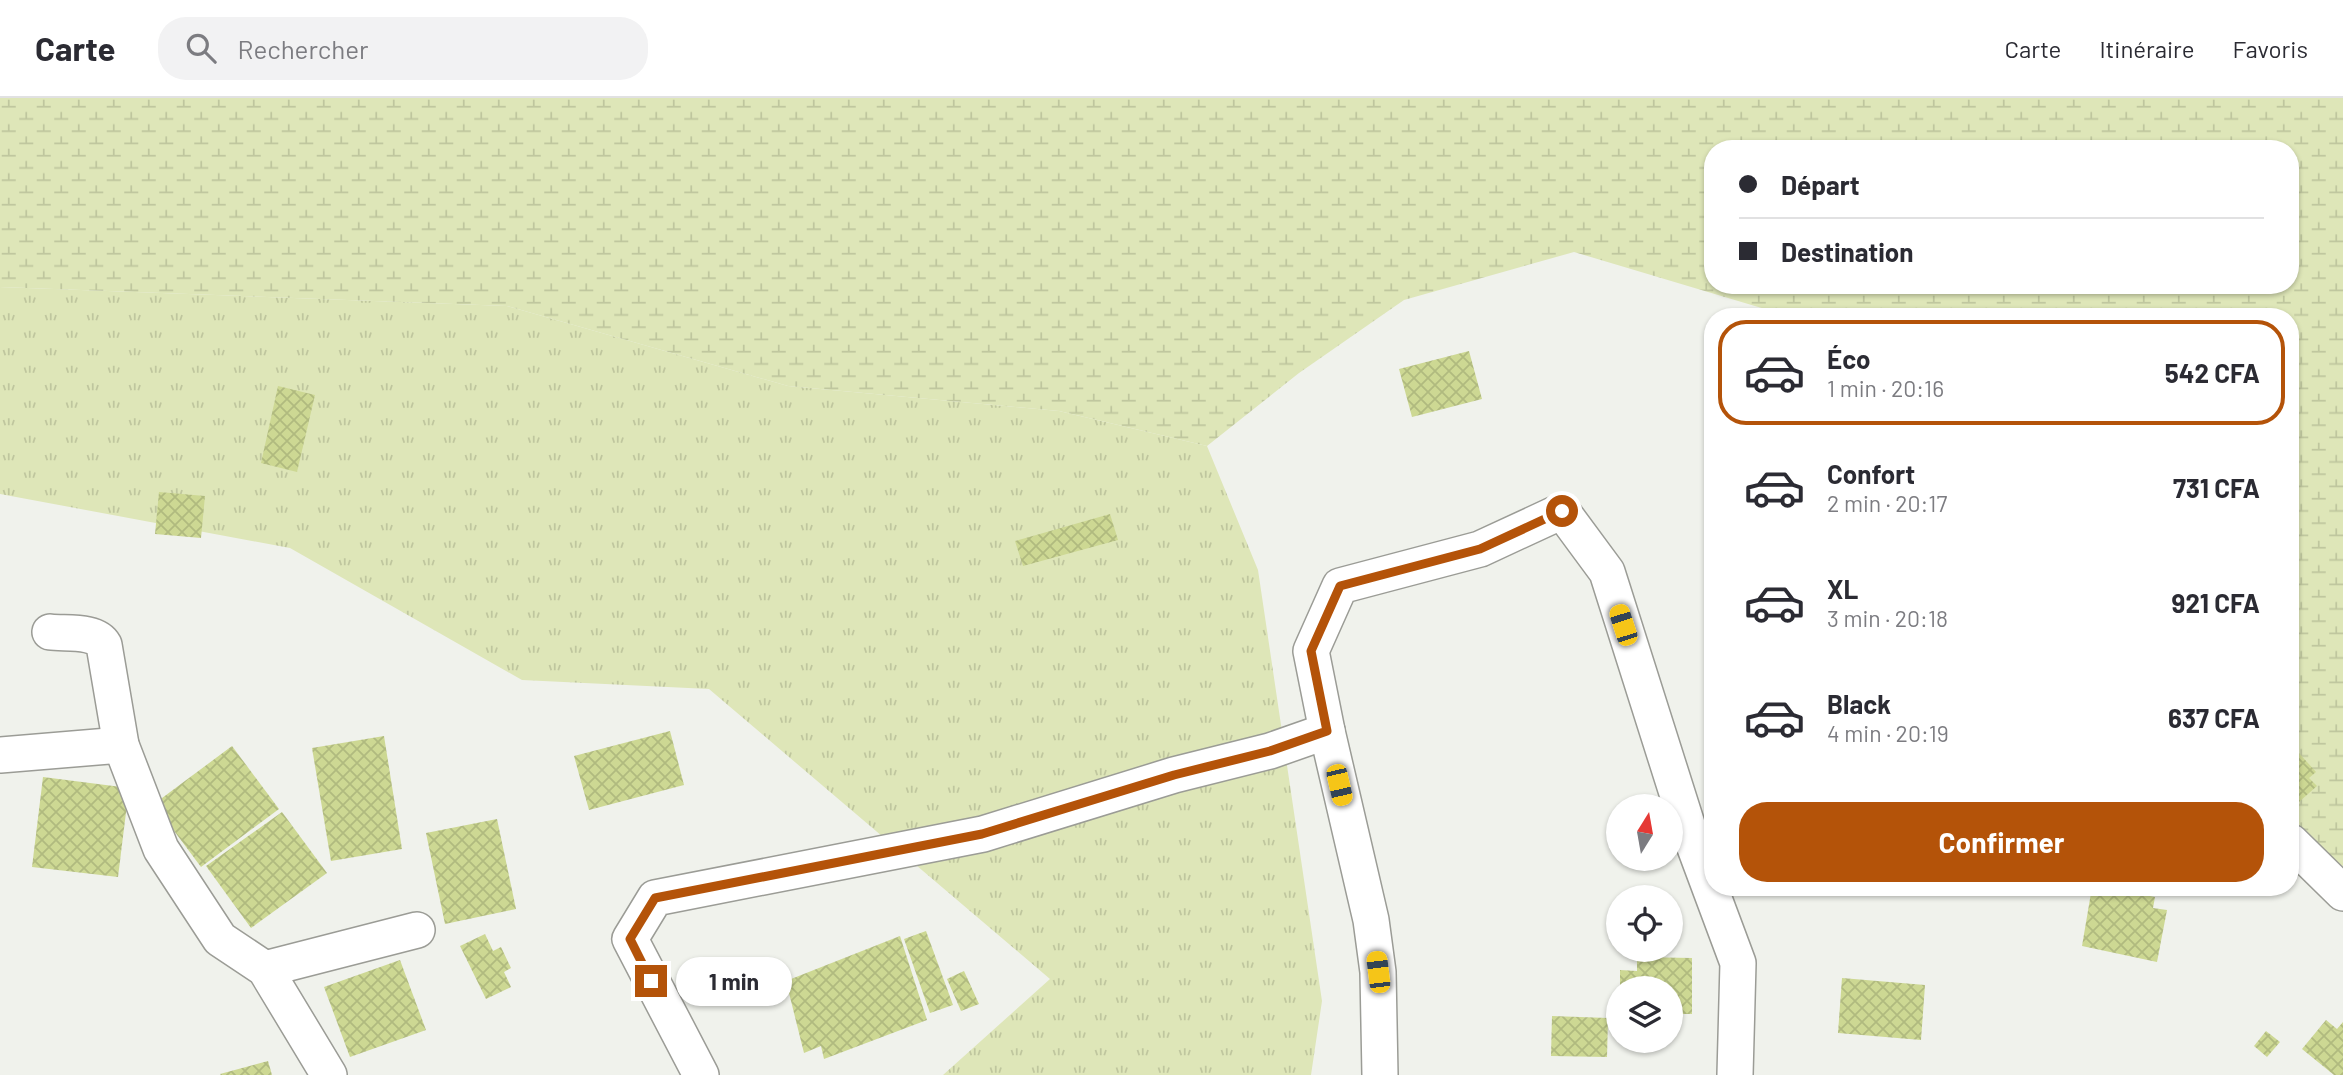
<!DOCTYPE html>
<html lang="fr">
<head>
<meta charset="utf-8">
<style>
	:root { --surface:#fff; --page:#f2f2f3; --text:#2b2b33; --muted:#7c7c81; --line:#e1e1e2; --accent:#b45309 }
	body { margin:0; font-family:Barlow,sans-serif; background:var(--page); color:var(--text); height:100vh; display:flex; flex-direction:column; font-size:26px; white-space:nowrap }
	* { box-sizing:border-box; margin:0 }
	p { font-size:23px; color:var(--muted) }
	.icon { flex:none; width:38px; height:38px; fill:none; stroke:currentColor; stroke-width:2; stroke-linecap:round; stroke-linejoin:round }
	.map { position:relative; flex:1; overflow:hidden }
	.drawer { position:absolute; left:1704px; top:210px; width:595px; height:588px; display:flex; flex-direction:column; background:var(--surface); border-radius:28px; box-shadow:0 2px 5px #0004 }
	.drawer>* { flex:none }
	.guide { position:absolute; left:1704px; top:42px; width:595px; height:154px; border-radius:28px; box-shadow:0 2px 5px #0004; display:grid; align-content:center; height:154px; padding:0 35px; background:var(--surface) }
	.needle { width:46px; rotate:11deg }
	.tools { position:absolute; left:1606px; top:696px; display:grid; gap:14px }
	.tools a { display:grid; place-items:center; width:77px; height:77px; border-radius:50%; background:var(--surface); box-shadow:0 2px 5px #0004; font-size:35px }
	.end { position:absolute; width:32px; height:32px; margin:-16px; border:9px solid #b45309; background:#fff; box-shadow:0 0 0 4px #fff }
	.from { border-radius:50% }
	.bubble { position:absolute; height:49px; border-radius:24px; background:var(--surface); box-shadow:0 2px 5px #0004; font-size:23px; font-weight:700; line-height:49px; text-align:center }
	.car { position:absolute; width:21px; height:42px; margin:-21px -10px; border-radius:9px; box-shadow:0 0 5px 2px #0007; background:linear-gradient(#f5c518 24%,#345 0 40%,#f5c518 0 76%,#345 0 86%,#f5c518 0) }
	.guide b { display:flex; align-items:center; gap:24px; height:66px; font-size:26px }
	.guide b+b { border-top:2px solid var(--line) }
	.guide i { width:18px; height:18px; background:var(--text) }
	ul { padding:12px 0 0; list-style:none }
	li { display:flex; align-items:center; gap:21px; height:105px; margin:0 14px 10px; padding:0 21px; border:4px solid transparent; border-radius:28px }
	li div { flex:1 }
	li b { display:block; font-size:26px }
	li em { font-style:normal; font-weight:700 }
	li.on { border-color:var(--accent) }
	li>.icon { width:63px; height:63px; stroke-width:1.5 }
	.primary-button { display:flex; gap:14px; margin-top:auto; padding:14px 35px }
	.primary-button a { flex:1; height:80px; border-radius:28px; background:var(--accent); color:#fff; font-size:28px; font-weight:700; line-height:80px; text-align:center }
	header { display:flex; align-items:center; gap:42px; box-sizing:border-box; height:98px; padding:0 35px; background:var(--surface); border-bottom:2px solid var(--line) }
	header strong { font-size:33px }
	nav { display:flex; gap:38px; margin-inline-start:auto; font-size:24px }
	.search { width:490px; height:63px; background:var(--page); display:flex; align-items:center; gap:18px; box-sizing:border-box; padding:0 24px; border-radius:28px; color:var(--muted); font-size:26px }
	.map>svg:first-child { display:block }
	.grass { fill:url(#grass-tufts) }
	.wetland { fill:url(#wetland-marsh); fill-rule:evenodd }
	.building { fill:url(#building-cross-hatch) }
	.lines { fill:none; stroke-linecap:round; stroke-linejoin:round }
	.street-casing { stroke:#9b9c96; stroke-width:38 }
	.street { stroke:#fff; stroke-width:35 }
	.route { stroke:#b45309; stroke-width:9 }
</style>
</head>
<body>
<header>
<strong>Carte</strong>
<div class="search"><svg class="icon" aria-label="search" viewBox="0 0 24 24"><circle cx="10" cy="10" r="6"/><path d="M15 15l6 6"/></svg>Rechercher</div>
<nav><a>Carte</a><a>Itinéraire</a><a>Favoris</a></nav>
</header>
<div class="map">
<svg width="2343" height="977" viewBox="0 0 2343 977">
	<defs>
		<pattern id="grass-tufts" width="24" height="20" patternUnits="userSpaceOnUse" patternTransform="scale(1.75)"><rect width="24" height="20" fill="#dee6b8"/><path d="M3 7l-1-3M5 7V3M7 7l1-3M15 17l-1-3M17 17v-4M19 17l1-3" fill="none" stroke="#bfc69e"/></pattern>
		<pattern id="wetland-marsh" width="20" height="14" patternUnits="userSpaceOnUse" patternTransform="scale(1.75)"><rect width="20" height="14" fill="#dee6b8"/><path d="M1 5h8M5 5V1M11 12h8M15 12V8" fill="none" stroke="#bfc69e"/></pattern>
		<pattern id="building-cross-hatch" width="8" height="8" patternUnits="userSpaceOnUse" patternTransform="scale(1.75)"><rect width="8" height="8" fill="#cdd893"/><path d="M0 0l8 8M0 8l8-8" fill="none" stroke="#b0ba7f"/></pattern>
	</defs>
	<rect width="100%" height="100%" fill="#f0f2ec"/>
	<path class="grass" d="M0,189L507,208L788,288L1059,313L1207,348L1258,472L1322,903L1311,977H943L1050,881L709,591L522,582L290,450L0,396Z"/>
	<path class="wetland" d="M0,0H2343V768L2291,752V219H1792L1574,154L1404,202L1299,275L1207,348L1059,313L788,288L507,208L0,189ZM1713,51H2291V187H1713Z"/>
	<g class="building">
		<path d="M1469,253L1482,301L1412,319L1399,271Z"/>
		<path d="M278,288L315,297L297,374L261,365Z"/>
		<path d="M159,394L205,398L201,440L155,436Z"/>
		<path d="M1110,416L1118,442L1023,468L1015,443Z"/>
		<path d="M670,633L684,687L589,712L574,658Z"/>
		<path d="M384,638L402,751L331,763L312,650Z"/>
		<path d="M232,648L279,711L201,769L154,706Z"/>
		<path d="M2298,654L2316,674L2309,680L2317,688L2291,711V660Z"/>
		<path d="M43,679L129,690L118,779L32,769Z"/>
		<path d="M282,714L327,775L251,830L206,768Z"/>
		<path d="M497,721L516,811L445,826L426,735Z"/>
		<path d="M2092,789H2105L2155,799L2153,810L2167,812L2157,864L2082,848Z"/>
		<path d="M926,833L953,907L930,915L904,841Z"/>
		<path d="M485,836L493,853L501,849L511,870L504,874L511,889L486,901L460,848Z"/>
		<path d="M900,838L927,922L824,961L821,948L804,955L786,883Z"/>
		<path d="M1637,859L1692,860V916H1671V891H1620V872L1637,873Z"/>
		<path d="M400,862L426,932L350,959L324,889Z"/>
		<path d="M964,873L979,906L961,913L947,881Z"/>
		<path d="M1842,880L1925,887L1921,942L1838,935Z"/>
		<path d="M1552,918L1608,920L1607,959L1551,958Z"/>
		<path d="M2326,922L2337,931L2343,924V977H2334L2302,951Z"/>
		<path d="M2266,933L2280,944L2267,959L2254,948Z"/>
		<path d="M268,963L272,977H221L220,976Z"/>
	</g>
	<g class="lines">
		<g class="street-casing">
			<g id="street">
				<path d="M50,534C66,536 96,532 104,547L121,647L161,751L220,841L265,871L329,977"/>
				<path d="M1327,633L1311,553L1340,488L1480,451L1562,413L1607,474L1691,739L1738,865L1735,977"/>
				<path d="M0,657L121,647"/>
				<path d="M2291,744L2343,795"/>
				<path d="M265,871L417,832"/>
				<path d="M701,977L630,841L655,800L983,736L1174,677L1270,653L1327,633L1371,822L1378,874L1380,977"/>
			</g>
		</g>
		<use href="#street" class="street"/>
	</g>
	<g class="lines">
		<path class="route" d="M651,883L630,841L655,800L982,736L1174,677L1270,653L1327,633L1311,553L1340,488L1480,451L1562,413"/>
	</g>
</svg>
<div class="tools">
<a><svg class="needle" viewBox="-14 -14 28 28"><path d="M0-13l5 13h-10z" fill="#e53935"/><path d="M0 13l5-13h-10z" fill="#7c7c81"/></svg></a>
<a><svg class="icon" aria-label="locate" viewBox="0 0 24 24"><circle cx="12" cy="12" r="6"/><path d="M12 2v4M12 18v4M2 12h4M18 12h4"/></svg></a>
<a><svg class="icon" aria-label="layers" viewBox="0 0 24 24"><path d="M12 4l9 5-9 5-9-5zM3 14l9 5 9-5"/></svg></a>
</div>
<i class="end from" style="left:1562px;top:413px"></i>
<i class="end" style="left:651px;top:883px"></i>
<div class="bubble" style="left:676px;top:859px;width:116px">1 min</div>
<i class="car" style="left:1623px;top:527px;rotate:342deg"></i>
<i class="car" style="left:1339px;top:687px;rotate:167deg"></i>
<i class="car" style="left:1378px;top:874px;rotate:353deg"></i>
<div class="guide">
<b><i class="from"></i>Départ</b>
<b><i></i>Destination</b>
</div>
<section class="drawer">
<ul>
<li class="on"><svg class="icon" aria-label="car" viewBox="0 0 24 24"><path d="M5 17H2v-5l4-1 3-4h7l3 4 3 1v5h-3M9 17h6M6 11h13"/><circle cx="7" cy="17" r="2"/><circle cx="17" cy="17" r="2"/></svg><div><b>Éco</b><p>1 min · 20:16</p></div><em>542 CFA</em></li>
<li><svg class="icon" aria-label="car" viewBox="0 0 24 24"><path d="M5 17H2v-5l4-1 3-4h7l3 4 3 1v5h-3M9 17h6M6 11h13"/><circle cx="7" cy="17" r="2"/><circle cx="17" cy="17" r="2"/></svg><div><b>Confort</b><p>2 min · 20:17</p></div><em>731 CFA</em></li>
<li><svg class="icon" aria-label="car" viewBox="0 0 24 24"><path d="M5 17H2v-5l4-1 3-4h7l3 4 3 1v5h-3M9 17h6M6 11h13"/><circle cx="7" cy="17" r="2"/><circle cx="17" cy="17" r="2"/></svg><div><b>XL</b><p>3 min · 20:18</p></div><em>921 CFA</em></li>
<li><svg class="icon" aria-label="car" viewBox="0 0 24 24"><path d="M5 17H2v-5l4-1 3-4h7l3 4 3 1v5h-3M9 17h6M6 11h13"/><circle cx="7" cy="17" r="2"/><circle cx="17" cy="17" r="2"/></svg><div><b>Black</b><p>4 min · 20:19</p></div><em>637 CFA</em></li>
</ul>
<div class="primary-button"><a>Confirmer</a></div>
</section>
</div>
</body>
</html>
